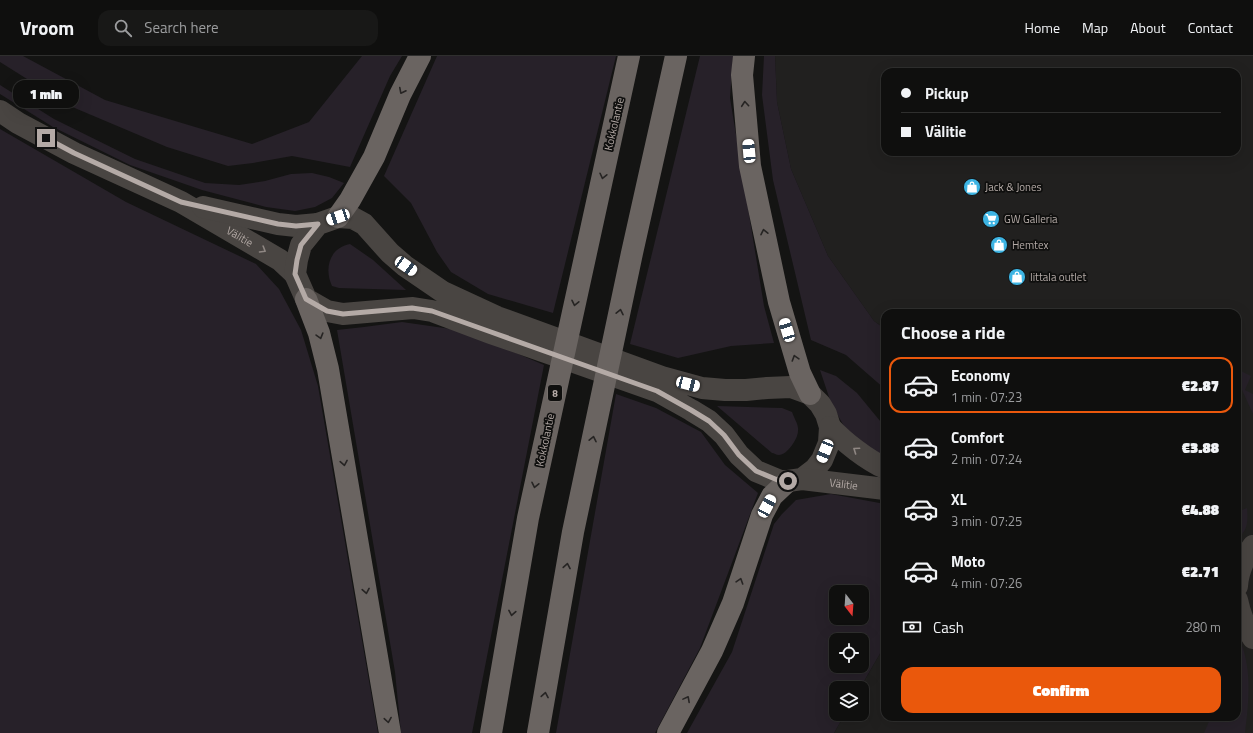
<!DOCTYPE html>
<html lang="en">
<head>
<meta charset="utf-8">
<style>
	:root { --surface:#0f0f0e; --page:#181817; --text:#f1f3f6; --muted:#9b9c9e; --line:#2f2f2e; --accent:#ea580c }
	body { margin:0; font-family:"Titillium Web",sans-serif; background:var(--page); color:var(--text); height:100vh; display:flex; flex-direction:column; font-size:15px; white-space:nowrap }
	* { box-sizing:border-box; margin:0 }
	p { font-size:13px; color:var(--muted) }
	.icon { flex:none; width:22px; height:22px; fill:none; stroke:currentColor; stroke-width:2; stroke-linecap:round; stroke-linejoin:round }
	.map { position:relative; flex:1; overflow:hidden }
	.side { position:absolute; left:881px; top:253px; width:360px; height:412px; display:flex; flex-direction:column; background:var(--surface); border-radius:12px; box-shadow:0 4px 16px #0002,0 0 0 1px var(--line) }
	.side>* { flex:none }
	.banner { position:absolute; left:881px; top:12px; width:360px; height:88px; border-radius:12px; box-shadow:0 4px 16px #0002,0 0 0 1px var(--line); display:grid; align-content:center; height:88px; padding:0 20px; background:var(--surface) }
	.needle { width:26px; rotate:163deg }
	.fabs { position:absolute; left:829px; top:529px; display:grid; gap:8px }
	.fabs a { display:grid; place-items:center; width:40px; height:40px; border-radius:8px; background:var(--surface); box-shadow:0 4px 16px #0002,0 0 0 1px var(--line); font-size:20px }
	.end { position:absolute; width:18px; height:18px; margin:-9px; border:5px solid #b4aaa6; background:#111; box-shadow:0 0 0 2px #111 }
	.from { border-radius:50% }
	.bubble { position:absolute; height:28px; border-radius:12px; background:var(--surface); box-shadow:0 4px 16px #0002,0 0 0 1px var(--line); font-size:13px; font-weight:800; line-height:28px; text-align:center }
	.car { position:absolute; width:12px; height:24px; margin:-12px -6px; border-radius:5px; box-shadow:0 0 3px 1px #0007; background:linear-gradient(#fff 24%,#345 0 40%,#fff 0 76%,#345 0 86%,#fff 0) }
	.banner b { display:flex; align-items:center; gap:14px; height:38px; font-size:15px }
	.banner b+b { border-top:1px solid var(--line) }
	.banner i { width:10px; height:10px; background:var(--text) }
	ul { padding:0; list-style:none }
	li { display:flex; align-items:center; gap:12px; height:56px; margin:0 8px 6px; padding:0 12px; border:2px solid transparent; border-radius:12px }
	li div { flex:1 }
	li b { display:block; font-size:15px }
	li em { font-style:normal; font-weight:800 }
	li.current { border-color:var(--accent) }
	li>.icon { width:36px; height:36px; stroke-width:1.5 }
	h2 { padding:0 20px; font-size:18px; line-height:48px }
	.pay { display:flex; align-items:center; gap:10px; height:44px; padding:0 20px; font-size:15px }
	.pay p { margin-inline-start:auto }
	.primary-button { display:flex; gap:8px; margin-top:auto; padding:8px 20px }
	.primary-button a { flex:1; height:46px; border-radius:12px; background:var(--accent); color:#fff; font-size:16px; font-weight:800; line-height:46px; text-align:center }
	header { display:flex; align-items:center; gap:24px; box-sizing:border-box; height:56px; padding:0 20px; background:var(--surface); border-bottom:1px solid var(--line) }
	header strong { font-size:19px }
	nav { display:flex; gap:22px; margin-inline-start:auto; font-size:14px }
	.search { width:280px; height:36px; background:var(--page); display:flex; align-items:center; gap:10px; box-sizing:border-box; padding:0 14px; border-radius:12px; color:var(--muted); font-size:15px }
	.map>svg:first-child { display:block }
	.built { fill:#21201f; fill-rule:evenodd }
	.green { fill:#272129; fill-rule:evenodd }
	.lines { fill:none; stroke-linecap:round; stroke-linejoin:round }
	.secondary { stroke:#494542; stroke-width:22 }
	.highway { stroke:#6a6461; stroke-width:22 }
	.oneway { stroke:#262423 }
	.oneway2 { stroke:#8f8783 }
	.route { stroke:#b4aaa6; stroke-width:5 }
	.labels { text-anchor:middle; stroke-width:3.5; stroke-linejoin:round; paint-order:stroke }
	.shield { fill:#0f0f0e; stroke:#827c78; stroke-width:1 }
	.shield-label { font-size:10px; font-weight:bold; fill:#b4aaa6 }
	.street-label { font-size:11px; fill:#b4aaa6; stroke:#0f0f0e }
	.poi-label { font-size:11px; fill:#b4aaa6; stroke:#0f0f0e; text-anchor:start }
</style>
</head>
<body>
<header>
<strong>Vroom</strong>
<div class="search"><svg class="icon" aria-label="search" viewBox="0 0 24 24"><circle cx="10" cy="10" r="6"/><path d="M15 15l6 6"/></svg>Search here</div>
<nav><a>Home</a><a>Map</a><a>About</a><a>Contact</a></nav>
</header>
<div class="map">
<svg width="1253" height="677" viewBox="0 0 1253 677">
	<rect width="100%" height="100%" fill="#141413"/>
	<path class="built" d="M775,0H1253V677H834L845,658H862V632H860L885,589V661H1237V257H885V273L874,265L828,200L791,113L777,46ZM885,16H1237V96H885Z"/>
	<g class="green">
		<path d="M0,0H23L105,44L252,88L309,66L362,0H402L390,20L350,111L292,100L253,107L228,110L167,91L70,50L0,6Z"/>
		<path d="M437,0H616L553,257L488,238L451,216L437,196L411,147L384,120Z"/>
		<path d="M700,0H733L730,42L764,250L774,287L731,290L678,302L630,288Z"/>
		<path d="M764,0H775L777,46L791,113L828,200L874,265L885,273V333L846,299L811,284L773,124L762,39Z"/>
		<path d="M0,29L54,63L135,103L205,127L239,129L265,125L291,118L312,117L329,121L344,127L332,142L315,151L295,155L266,151L202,134L130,109L53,71L0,38Z"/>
		<path d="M0,73L126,146L256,208L279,233L301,274L318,330L378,677H0Z"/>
		<path d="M350,188L373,204L406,234L339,232L332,230C324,213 329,192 350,188Z"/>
		<path d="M402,266L465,275L544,309L472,677H401L395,616L337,274L364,271Z"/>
		<path d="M1237,313L1251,320L1245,334L1253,338V358L1237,323Z"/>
		<path d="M820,314L836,320L857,337L885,371V399L869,393L845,372L831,347Z"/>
		<path d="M616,338L656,352L701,376L725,409L758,437L700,592L655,677H556Z"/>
		<path d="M717,350L782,352L792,356C794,362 799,369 798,375C798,383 787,399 779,399C776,399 774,397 772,397Z"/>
		<path d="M831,438L885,448V589L860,632H836V658H845L834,677H687L732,596L774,468L782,458L796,444ZM836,536H862V562H836ZM836,584H862V610H836Z"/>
		<path d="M1247,452C1248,466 1248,474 1237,483V456Z"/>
		<path d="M1237,579C1253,607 1249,646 1245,677H1204L1211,661H1237Z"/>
	</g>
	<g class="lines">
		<g class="secondary">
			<path id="s1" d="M0,55L18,67L74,97L181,146L280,204L295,218"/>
			<path d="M203,151L278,168L296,170L318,168"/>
			<path d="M338,161L353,162L364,168L390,197L405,210L443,236L497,261L662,321L702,332L725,334H746L767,332L791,331L810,338L820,348L826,358L830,371L829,387L822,404L815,413L802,423L788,425H780L756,415L739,399L724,379L709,365L691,354L657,335L491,277L432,255L413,252L343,258L327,255L306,243L295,218L297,204L301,189L318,168Z"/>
			<path d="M830,371C844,386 867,404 885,412"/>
			<path id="s2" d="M802,423L885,433"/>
			<path d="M1237,530C1238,515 1244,502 1253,490"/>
			<path d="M1237,544C1240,559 1244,569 1253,582"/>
		</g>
		<g class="highway">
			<path d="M744,0L742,19L750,110L779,246L800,317L810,338"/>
			<path d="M338,161L350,144L374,101L400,39L420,0"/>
			<path d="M306,243L319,277L328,313L390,677"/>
			<path d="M491,677L528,462L629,0"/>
			<path d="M538,677L573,476L632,197L676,0"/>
			<path d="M668,677L712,595L733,547L762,459L772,440L788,425"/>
		</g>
	</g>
	<defs><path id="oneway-chevron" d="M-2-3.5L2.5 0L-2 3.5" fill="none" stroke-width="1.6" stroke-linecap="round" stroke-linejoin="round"/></defs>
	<g class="oneway">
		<use href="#oneway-chevron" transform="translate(402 35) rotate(117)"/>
		<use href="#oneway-chevron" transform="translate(745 48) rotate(-95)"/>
		<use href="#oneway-chevron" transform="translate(603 120) rotate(103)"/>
		<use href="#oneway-chevron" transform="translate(764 176) rotate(-102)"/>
		<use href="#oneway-chevron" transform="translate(575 247) rotate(102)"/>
		<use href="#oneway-chevron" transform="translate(620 256) rotate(-78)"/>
		<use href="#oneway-chevron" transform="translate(320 280) rotate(74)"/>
		<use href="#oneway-chevron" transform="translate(795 302) rotate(-107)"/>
		<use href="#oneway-chevron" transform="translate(593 383) rotate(-78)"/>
		<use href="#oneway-chevron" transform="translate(344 407) rotate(80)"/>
		<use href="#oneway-chevron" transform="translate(535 429) rotate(102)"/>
		<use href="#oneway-chevron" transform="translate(567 510) rotate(-80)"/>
		<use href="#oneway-chevron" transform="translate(740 525) rotate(-72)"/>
		<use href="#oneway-chevron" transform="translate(366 535) rotate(80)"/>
		<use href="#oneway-chevron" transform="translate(512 557) rotate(100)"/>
		<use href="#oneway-chevron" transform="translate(545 639) rotate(-80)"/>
		<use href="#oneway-chevron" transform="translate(687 643) rotate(-62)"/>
		<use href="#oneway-chevron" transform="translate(388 664) rotate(81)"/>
	</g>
	<g class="oneway2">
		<use href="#oneway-chevron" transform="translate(263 194) rotate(31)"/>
		<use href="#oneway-chevron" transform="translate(856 394) rotate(-145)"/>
	</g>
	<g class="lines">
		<path class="route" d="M46,82L74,97L181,146L278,168L296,170L318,168L301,189L297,204L295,218L306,243L327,255L343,258L412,252L432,255L491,276L657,335L691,354L709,365L724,379L739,399L756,415L780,425H788"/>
	</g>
	<defs>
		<g id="shop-disc" transform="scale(0.9)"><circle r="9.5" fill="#3db4e3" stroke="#0f0f0e"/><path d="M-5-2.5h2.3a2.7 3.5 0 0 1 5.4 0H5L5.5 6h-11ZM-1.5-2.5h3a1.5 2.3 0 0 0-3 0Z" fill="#fff"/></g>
		<g id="supermarket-disc" transform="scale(0.9)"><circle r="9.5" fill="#3db4e3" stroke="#0f0f0e"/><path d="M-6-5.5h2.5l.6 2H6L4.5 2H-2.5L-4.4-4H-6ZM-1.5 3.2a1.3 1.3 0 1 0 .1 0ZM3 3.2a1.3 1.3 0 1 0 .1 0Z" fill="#fff"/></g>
	</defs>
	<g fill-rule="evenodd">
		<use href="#shop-disc" x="972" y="131"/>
		<use href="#supermarket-disc" x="991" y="163"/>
		<use href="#shop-disc" x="999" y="189"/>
		<use href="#shop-disc" x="1017" y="221"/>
	</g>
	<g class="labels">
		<rect class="shield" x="548" y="329" width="14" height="16" rx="3"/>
		<g class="shield-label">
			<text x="555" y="341">8</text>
		</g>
		<g class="street-label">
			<text transform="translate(614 68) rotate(-77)" y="4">Kokkolantie</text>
			<text dy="4" stroke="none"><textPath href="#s1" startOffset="271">Välitie</textPath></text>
			<text transform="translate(545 384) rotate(-78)" y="4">Kokkolantie</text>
			<text dy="4" stroke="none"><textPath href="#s2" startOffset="42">Välitie</textPath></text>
		</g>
		<g class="poi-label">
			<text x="985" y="135">Jack &amp; Jones</text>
			<text x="1004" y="167">GW Galleria</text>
			<text x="1012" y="193">Hemtex</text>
			<text x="1030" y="225">Iittala outlet</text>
		</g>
	</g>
</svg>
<div class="fabs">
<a><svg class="needle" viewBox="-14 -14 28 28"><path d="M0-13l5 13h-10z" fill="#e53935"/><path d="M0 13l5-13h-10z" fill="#9b9c9e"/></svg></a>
<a><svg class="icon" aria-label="locate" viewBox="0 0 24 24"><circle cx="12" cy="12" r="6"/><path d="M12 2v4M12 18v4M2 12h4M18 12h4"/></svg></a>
<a><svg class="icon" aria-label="layers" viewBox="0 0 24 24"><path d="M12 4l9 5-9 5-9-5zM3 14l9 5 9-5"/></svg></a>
</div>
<i class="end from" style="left:788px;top:425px"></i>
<i class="end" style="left:46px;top:82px"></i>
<div class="bubble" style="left:13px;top:24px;width:66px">1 min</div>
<i class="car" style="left:749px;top:95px;rotate:355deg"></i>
<i class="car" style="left:338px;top:161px;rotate:251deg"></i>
<i class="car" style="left:406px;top:210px;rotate:125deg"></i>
<i class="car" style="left:787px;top:274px;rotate:343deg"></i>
<i class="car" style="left:688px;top:328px;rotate:105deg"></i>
<i class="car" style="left:825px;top:395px;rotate:202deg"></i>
<i class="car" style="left:767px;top:450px;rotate:28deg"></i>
<div class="banner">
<b><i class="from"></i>Pickup</b>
<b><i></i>Välitie</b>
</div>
<section class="side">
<h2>Choose a ride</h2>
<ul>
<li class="current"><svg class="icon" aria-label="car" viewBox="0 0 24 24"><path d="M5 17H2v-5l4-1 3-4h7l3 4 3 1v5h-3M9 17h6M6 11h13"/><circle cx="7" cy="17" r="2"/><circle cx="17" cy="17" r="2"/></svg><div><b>Economy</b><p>1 min · 07:23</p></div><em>€2.87</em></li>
<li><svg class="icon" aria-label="car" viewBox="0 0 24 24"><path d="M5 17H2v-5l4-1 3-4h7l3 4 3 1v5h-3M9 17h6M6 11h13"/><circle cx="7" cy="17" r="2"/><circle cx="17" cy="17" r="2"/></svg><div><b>Comfort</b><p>2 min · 07:24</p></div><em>€3.88</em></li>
<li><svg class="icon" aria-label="car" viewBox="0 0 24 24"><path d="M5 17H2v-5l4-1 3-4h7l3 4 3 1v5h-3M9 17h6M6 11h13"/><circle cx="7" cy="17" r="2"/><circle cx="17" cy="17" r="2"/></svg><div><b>XL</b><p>3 min · 07:25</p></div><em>€4.88</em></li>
<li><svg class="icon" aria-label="car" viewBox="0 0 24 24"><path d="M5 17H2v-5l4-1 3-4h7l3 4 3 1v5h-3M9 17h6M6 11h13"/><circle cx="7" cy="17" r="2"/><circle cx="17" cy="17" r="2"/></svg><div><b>Moto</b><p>4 min · 07:26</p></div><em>€2.71</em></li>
</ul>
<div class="pay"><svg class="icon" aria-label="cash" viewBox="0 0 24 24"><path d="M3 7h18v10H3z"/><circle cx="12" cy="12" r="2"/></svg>Cash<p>280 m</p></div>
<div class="primary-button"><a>Confirm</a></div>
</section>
</div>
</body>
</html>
